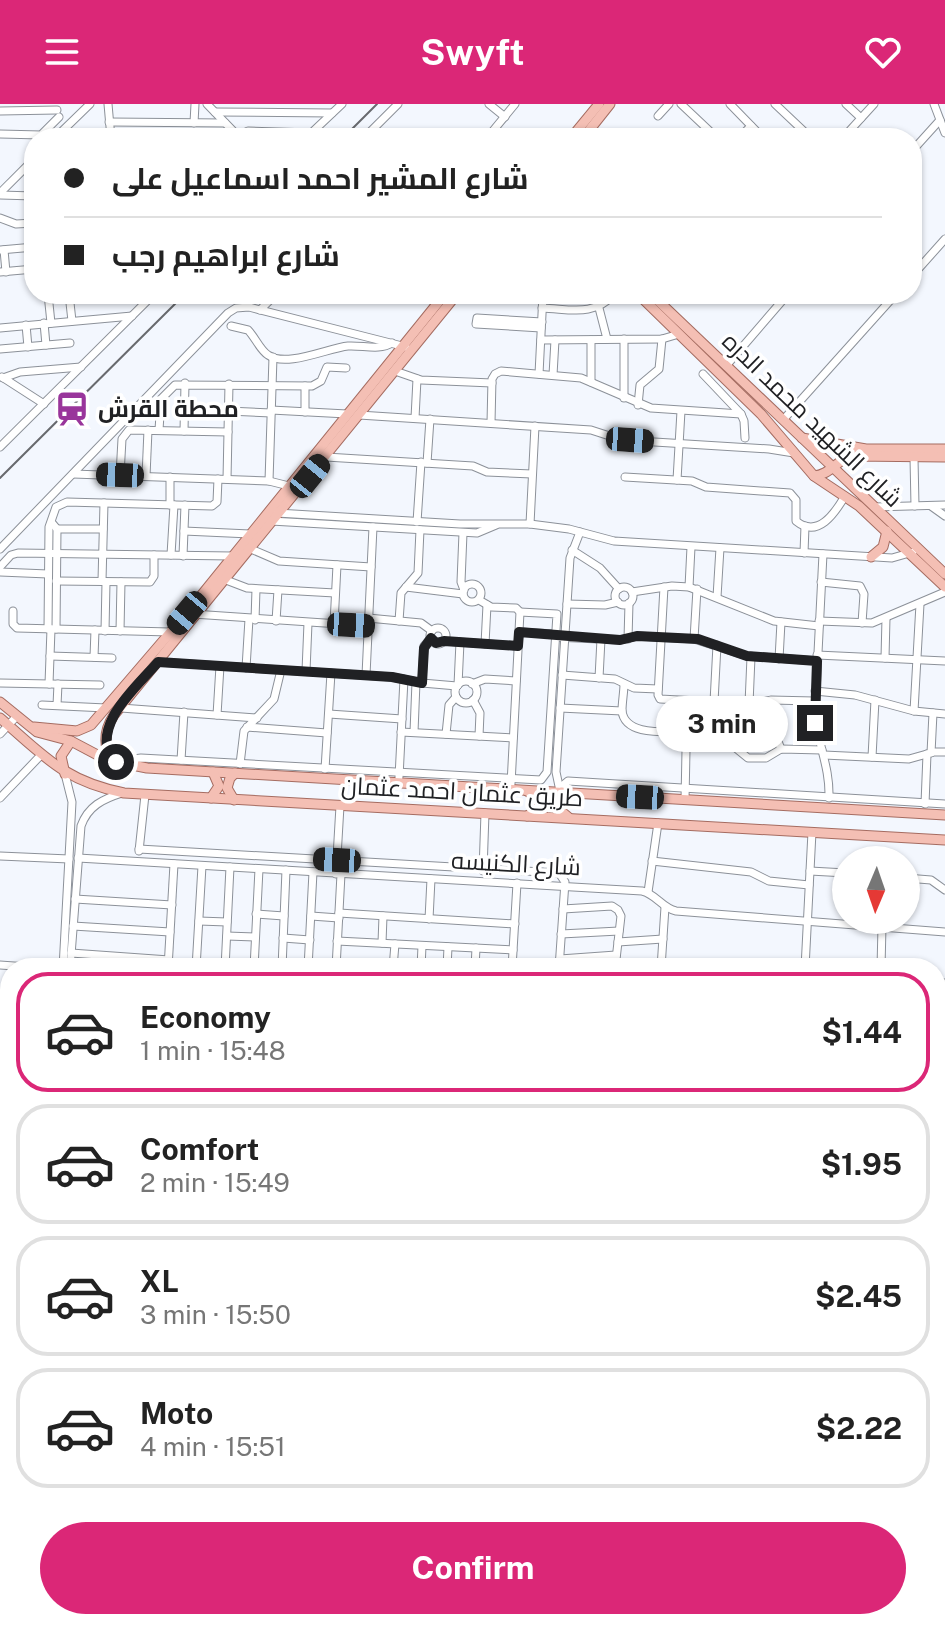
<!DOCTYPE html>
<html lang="en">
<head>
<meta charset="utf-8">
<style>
	:root { --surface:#fff; --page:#f2f2f2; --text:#222; --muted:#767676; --line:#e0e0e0; --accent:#db2777 }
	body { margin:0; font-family:"Public Sans",Cairo,sans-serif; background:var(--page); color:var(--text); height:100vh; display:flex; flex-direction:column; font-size:30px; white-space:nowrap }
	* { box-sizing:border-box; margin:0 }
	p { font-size:26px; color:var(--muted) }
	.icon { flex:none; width:44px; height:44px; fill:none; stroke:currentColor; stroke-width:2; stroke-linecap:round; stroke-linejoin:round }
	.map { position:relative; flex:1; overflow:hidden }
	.panel { position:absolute; left:0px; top:854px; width:946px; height:672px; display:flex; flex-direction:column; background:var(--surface); border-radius:32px 32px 0 0; box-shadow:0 2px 6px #0004 }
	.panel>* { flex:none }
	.guide { position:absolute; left:24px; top:24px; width:898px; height:176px; border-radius:32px; box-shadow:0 2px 6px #0004; display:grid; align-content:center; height:176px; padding:0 40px; background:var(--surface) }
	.needle { width:52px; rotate:182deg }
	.buttons { position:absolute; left:832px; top:742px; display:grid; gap:16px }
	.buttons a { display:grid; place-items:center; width:88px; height:88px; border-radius:50%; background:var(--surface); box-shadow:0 2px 6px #0004; font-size:40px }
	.end { position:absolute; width:36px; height:36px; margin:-18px; border:10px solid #202124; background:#fff; box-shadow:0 0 0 4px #fff }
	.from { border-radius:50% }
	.bubble { position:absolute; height:56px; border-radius:28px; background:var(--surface); box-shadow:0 2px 6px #0004; font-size:26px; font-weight:700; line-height:56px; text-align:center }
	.car { position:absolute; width:24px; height:48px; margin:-24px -12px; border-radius:10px; box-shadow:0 0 6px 2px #0007; background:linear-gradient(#222 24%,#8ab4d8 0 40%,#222 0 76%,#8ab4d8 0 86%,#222 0) }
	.guide b { display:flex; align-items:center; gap:28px; height:76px; font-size:30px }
	.guide b+b { border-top:2px solid var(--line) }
	.guide i { width:20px; height:20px; background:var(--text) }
	ul { padding:14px 0 0; list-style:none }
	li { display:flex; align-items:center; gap:24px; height:120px; margin:0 16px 12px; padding:0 24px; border:4px solid var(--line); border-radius:32px }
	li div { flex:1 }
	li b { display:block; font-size:30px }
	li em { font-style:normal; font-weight:700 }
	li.selected { border-color:var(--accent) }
	li>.icon { width:72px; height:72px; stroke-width:1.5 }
	.action { display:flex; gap:16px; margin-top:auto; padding:16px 40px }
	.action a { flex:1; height:92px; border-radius:48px; background:var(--accent); color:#fff; font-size:32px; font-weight:700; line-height:92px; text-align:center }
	header { display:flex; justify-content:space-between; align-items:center; height:104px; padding:0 40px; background:var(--accent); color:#fff; font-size:36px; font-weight:700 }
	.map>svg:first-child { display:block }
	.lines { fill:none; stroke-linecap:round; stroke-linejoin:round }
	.minor-casing { stroke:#8c9199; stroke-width:9 }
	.major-casing { stroke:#a56c61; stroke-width:11 }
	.minor { stroke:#fff; stroke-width:7 }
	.major { stroke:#f4bfb4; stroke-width:9 }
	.rail { stroke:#686a6e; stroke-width:2 }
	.route { stroke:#202124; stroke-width:10 }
	.labels { text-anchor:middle; stroke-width:7; stroke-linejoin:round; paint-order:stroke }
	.poi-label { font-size:24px; font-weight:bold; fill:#202124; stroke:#fff; text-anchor:start }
	.street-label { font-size:24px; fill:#202124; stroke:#fff }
</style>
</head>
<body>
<header><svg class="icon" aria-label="menu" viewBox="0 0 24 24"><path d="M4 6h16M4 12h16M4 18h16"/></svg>Swyft<svg class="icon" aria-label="heart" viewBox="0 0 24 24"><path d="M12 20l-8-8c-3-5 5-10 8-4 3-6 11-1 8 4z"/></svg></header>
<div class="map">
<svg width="945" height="1526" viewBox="0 0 945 1526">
	<rect width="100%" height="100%" fill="#f3f7fe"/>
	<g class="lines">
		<g class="minor-casing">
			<g id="minor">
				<path d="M108,0L111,34"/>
				<path d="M207,0L237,31"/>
				<path d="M489,0L505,13"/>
				<path d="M681,0L717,34"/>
				<path d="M730,0L763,34"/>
				<path d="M775,0L811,34"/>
				<path d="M846,0L861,14"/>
				<path d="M934,0L945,29"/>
				<path d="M0,7L57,6"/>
				<path d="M215,8L332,9"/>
				<path d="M658,12L669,0"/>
				<path d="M109,18L225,19"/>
				<path d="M194,19L195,0"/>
				<path d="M0,30L41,31L59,13"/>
				<path d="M55,34L90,0"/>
				<path d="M233,34L248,27L311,29"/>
				<path d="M306,34L342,0"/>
				<path d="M364,34L398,0"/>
				<path d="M487,34L515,0"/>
				<path d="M739,34L751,22"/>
				<path d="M843,34L874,0"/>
				<path d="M912,47L940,16"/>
				<path d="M0,89L34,55"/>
				<path d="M0,91L34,92"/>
				<path d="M0,114L16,120L34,119"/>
				<path d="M31,119L34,143"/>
				<path d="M0,146L34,143"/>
				<path d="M4,146L6,168"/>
				<path d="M0,168L34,165"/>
				<path d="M912,172L945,135"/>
				<path d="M48,190L51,219"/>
				<path d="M69,190L72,217"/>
				<path d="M420,190L437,199"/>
				<path d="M542,204C572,205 592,213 615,190"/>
				<path d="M599,204L607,235"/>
				<path d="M260,206L276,190"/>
				<path d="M44,219L46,241"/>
				<path d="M26,221L28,243"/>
				<path d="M231,222L248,226C255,233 260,246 268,251C286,264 328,244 348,242C363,241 379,247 392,239"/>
				<path d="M0,224L132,212"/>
				<path d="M541,224L476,220L477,214L542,218"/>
				<path d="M541,236L662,235L679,230"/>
				<path d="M0,245L70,239"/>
				<path d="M726,262L788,190"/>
				<path d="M395,267L421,276L492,279"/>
				<path d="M539,270L543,190"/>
				<path d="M703,270L741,310L744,317L745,334"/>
				<path d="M553,271L555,236"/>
				<path d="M2,273L44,300"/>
				<path d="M3,274L20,268L81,263"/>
				<path d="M591,278V236"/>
				<path d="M624,294V235"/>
				<path d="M638,301L640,281L659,265L662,235"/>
				<path d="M271,306L347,310"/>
				<path d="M228,307L271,309"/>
				<path d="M305,308V282"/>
				<path d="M359,311L591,326L622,336L769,345L794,349"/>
				<path d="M415,314L417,275"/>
				<path d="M783,316L896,190"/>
				<path d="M491,319L492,275L495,270L501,267L581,274L651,304L741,310"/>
				<path d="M159,326L161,295L175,281L312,282L321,277L327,263L346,264"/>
				<path d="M184,327L185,279"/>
				<path d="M0,343L154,190"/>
				<path d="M326,353L473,362L487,368L532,370"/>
				<path d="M914,354L915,402"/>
				<path d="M427,359L430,315"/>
				<path d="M73,370L269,377L289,382"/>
				<path d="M120,371L122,335L129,326L228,328"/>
				<path d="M146,372L148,326"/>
				<path d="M625,373L692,377L706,383L790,389L796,396V417C818,435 835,409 845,392"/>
				<path d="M227,375L229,280"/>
				<path d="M677,376L681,307"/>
				<path d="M269,377L273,253"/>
				<path d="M170,401V373"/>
				<path d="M931,402L945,412"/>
				<path d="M874,403L945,401"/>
				<path d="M277,409L460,420H530L569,425L614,437L892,454L913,448"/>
				<path d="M271,417L477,429L496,421"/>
				<path d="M417,418L421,358"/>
				<path d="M52,419L57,425L56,525"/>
				<path d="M530,420L535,322"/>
				<path d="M57,425H103"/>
				<path d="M184,427L250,430"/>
				<path d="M463,429L461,478L464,486"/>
				<path d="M0,445L228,209L236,204L249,203L406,243"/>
				<path d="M251,445L279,457L371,463"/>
				<path d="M572,446L600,464L619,485"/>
				<path d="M804,449L805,422"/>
				<path d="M823,450L815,608C817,640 830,661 829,694"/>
				<path d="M171,451L174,401"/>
				<path d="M183,452L185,401"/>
				<path d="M0,463L11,451L18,449L232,452"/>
				<path d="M0,468L48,470"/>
				<path d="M226,476L247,484L335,489"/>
				<path d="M56,477L150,478L154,472V451"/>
				<path d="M102,477L104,399"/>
				<path d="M821,478L860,482L864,490L862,519"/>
				<circle cx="472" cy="489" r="9"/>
				<path d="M406,483L463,490"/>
				<path d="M664,483L658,591L660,595L756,600L771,596L814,597"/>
				<path d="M689,483L691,443"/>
				<circle cx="624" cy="492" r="9"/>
				<path d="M632,488L672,482L689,483L774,517L819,522"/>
				<path d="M717,493L720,444"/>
				<path d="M479,496L491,503L516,504L520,508L511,680"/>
				<path d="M567,500L605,501L618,498"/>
				<path d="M13,507V520L17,524L170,528"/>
				<path d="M193,510L369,522"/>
				<path d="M368,514L421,519L432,527"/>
				<path d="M255,516L256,485"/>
				<path d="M276,517L278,486"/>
				<path d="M399,517L401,489L418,469L420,426"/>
				<path d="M819,517L872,519L945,488"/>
				<path d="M334,520L337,461"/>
				<circle cx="438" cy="532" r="8"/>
				<path d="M48,525L49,423L56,403L67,398L212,402L217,398L218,375"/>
				<path d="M105,527L106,478"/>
				<path d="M120,527L121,478"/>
				<path d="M519,528L555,530"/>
				<path d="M555,533L620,536L637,532L694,535L747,552L817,557"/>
				<path d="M628,535L629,499"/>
				<path d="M694,535L697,485"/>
				<path d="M444,537L518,542"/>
				<path d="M485,540L487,501"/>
				<path d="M817,551L945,557"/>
				<path d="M50,552L112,554"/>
				<path d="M94,553L95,526"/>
				<path d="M885,554L886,514"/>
				<path d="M779,555L781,518"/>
				<path d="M158,558L392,573L422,579L457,582"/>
				<path d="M246,564L249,515"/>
				<path d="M306,567L308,519"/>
				<path d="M366,571L373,423"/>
				<path d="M562,571L615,575L634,584L658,585"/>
				<path d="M599,574L601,535"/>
				<circle cx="466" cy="588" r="11"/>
				<path d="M0,579L100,581"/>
				<path d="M422,579L424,542L431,534"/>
				<path d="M49,580L51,525"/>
				<path d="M472,580L485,575L516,577"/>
				<path d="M624,580C624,588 622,598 622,607C625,633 668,627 687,628"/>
				<path d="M458,581L460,538"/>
				<path d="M815,587L855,591L914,607L945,610"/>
				<path d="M473,596L480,609L479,632"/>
				<path d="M766,597L765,617L775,630L781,645"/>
				<path d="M714,598L717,541"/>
				<path d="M749,600L751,553"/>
				<path d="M42,601L106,604"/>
				<path d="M57,601L58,580"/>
				<path d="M121,604L257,614"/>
				<path d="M560,604L622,607"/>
				<path d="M914,607L920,500"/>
				<path d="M329,610L402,615"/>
				<path d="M217,611L220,562"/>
				<path d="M247,623L327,629"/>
				<path d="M401,628L513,634"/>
				<path d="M414,628L416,578"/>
				<path d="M0,630L16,613"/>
				<path d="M446,630L449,601L456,593"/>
				<path d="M686,638L732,641L748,654H766L781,645L822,646"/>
				<path d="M931,649L933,609"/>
				<path d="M824,651L909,655L934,648H945"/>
				<path d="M872,653L875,596"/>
				<path d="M181,656L184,608"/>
				<path d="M118,657L141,654L541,676L547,668L557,510L520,508"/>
				<path d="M240,660L244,627L274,595L281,566"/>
				<path d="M325,665L331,569"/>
				<path d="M399,673L404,575"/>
				<path d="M560,687L556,668L570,454L580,428"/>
				<path d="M562,688V682L568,677L945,700"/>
				<path d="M0,694L41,651"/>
				<path d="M685,696L687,597"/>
				<path d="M925,700L927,650"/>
				<path d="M139,745L559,769L565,778L559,864"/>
				<path d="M139,747L145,691"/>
				<path d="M0,752L69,755"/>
				<path d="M78,754L642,787C656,790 662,804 676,807L945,828"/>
				<path d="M652,757L751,768L769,777L809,781"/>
				<path d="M483,767L485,709"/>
				<path d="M810,767L846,769"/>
				<path d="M336,770L340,702"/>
				<path d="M906,774L931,776L945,786"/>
				<path d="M648,788L658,719"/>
				<path d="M75,795L172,801"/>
				<path d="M563,805L612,802L618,806L621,812L615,864"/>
				<path d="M339,809L515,820"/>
				<path d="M256,810L284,812"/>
				<path d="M311,812L339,814"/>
				<path d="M429,815L431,775"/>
				<path d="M199,817L227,818"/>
				<path d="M73,822L170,828"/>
				<path d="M561,830L619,827"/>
				<path d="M227,832L255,833"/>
				<path d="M283,834L310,836"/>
				<path d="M337,837L513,846"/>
				<path d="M618,838L663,835"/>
				<path d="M382,839L383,812"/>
				<path d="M71,849L169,856"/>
				<path d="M560,855L616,851"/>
				<path d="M0,861L42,864"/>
				<path d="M225,862L254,864"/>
				<path d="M615,863L661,861"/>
				<path d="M63,864L72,698L65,670"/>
				<path d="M70,864L81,722C88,702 103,695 122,689"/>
				<path d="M168,864L174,760"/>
				<path d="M196,864L202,762"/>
				<path d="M225,864L230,763"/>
				<path d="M254,864L259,765"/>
				<path d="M282,864L286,766"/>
				<path d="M308,864L313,768"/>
				<path d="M336,864L341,770"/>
				<path d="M393,864L395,840"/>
				<path d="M421,864L422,842"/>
				<path d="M447,864L448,843"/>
				<path d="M475,864L476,844"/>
				<path d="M512,864L517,779"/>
				<path d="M661,864L665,803"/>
				<path d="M805,864L812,728"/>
				<path d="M881,864L882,822"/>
				<path d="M936,879H945"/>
				<path d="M936,923L945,924"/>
				<path d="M936,999L945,1002"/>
				<path d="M0,1019L10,1020"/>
				<path d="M936,1040L945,1043"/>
				<path d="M936,1071L945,1073"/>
				<path d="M936,1131L939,1104"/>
				<path d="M936,1217H945"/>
				<path d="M936,1246L945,1247"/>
				<path d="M936,1273L945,1274"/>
				<path d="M0,1291L10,1287"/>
				<path d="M0,1299H10"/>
				<path d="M0,1315L10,1308"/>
				<path d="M936,1316L945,1305"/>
				<path d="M936,1330H945"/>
				<path d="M0,1335L10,1327"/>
				<path d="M0,1340L10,1348"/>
				<path d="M0,1352L10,1361"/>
				<path d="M0,1381L10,1389"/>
				<path d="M0,1429L10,1419"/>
				<path d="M943,1438L945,1402"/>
				<path d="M0,1496L10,1486"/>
				<path d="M936,1499L945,1500"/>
				<path d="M61,1516L73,1526"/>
				<path d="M132,1516L144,1526"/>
				<path d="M198,1516L210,1526"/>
				<path d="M212,1516L224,1526"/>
				<path d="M277,1516L290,1526"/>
				<path d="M348,1516L360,1526"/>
				<path d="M413,1516L426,1526"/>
				<path d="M478,1516L490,1526"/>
				<path d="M547,1516L559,1526"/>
				<path d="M639,1516L653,1526"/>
				<path d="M657,1516L671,1526"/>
				<path d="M906,1516L920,1526"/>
				<path d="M0,1519L8,1526"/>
				<path d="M537,1526L544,1516"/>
				<path d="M738,1526L744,1516"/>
				<path d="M840,1526L848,1516"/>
				<path d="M852,1526L860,1516"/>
			</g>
		</g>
		<g class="major-casing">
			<g id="major">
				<path d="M571,34L599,0"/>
				<path d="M583,34L610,0"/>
				<path d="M638,190L761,310L814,372L859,402L945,483"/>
				<path d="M651,190L945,470"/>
				<path d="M802,334L866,345H945"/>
				<path d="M814,372C830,371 836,356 852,352L945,353"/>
				<path d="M871,453L883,443L887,427"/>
				<path d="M0,598L37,628L71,637L107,656L147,664L945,711"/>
				<path d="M0,614C44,652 64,677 124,689L945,736"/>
				<path d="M34,623L77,627L91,621L187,509L445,190"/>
				<path d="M112,657C103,641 104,626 114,611L457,190"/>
				<path d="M65,670L61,652L71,637"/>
				<path d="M562,688L556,703L568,713"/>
				<path d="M211,694L219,682L213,668"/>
				<path d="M234,696L227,684L230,674L235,669"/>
				<path d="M527,712L537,706L539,700L537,693L527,687"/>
			</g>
		</g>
		<use href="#minor" class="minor"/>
		<use href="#major" class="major"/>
		<g class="rail">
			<path d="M343,34L377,0"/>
			<path d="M0,374L185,190"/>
		</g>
	</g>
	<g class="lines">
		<path class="route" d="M116,658L112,657C91,620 136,584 158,558L392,573L422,579L424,544L431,534L436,539L444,537L518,542L519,528L620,536L637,532L698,535L747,552L817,557L815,619"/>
	</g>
	<defs>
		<g id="station-bare" transform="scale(2.76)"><path d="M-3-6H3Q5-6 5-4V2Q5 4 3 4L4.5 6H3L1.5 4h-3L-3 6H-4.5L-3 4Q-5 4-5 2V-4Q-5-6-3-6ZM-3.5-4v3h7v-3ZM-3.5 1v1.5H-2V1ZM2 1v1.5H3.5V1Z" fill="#99359b" stroke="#fff" stroke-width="2.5" paint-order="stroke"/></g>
	</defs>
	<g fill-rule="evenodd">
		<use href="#station-bare" x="72" y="305"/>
	</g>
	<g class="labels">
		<g class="poi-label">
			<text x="98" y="313">محطة القرش</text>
		</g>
		<g class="street-label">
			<text transform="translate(812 316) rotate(44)" y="8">شارع الشهيد محمد الدره</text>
			<text transform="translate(462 688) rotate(3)" y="8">طريق عثمان احمد عثمان</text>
			<text transform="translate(516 760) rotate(3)" y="8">شارع الكنيسه</text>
		</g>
	</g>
</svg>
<div class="buttons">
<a><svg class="needle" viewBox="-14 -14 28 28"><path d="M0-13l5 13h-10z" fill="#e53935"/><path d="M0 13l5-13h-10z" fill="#767676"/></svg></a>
</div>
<i class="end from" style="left:116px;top:658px"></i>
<i class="end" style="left:815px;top:619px"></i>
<div class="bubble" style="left:656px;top:592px;width:132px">3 min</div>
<i class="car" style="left:630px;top:336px;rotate:94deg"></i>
<i class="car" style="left:120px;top:371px;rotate:272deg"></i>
<i class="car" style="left:310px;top:372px;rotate:39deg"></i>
<i class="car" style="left:187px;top:509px;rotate:220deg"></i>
<i class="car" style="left:351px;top:521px;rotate:93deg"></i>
<i class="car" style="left:640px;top:693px;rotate:273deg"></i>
<i class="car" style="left:337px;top:756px;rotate:273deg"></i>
<div class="guide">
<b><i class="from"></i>شارع المشير احمد اسماعيل على</b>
<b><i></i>شارع ابراهيم رجب</b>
</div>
<section class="panel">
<ul>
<li class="selected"><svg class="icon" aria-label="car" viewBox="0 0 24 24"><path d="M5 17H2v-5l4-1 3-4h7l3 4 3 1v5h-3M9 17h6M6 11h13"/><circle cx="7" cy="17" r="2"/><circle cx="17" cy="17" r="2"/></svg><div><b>Economy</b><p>1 min · 15:48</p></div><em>$1.44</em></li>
<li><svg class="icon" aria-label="car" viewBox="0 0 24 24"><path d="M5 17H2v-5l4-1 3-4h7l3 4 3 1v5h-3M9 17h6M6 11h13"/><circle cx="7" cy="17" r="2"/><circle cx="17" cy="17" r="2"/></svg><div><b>Comfort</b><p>2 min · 15:49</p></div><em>$1.95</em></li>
<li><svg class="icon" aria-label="car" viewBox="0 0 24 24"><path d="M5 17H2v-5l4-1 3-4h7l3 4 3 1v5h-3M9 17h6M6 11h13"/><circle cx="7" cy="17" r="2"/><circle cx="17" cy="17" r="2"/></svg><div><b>XL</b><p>3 min · 15:50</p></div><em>$2.45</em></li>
<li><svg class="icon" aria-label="car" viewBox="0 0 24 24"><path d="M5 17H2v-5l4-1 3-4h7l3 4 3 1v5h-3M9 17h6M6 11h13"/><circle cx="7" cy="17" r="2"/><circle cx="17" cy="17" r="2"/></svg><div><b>Moto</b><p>4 min · 15:51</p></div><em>$2.22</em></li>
</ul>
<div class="action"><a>Confirm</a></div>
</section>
</div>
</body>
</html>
